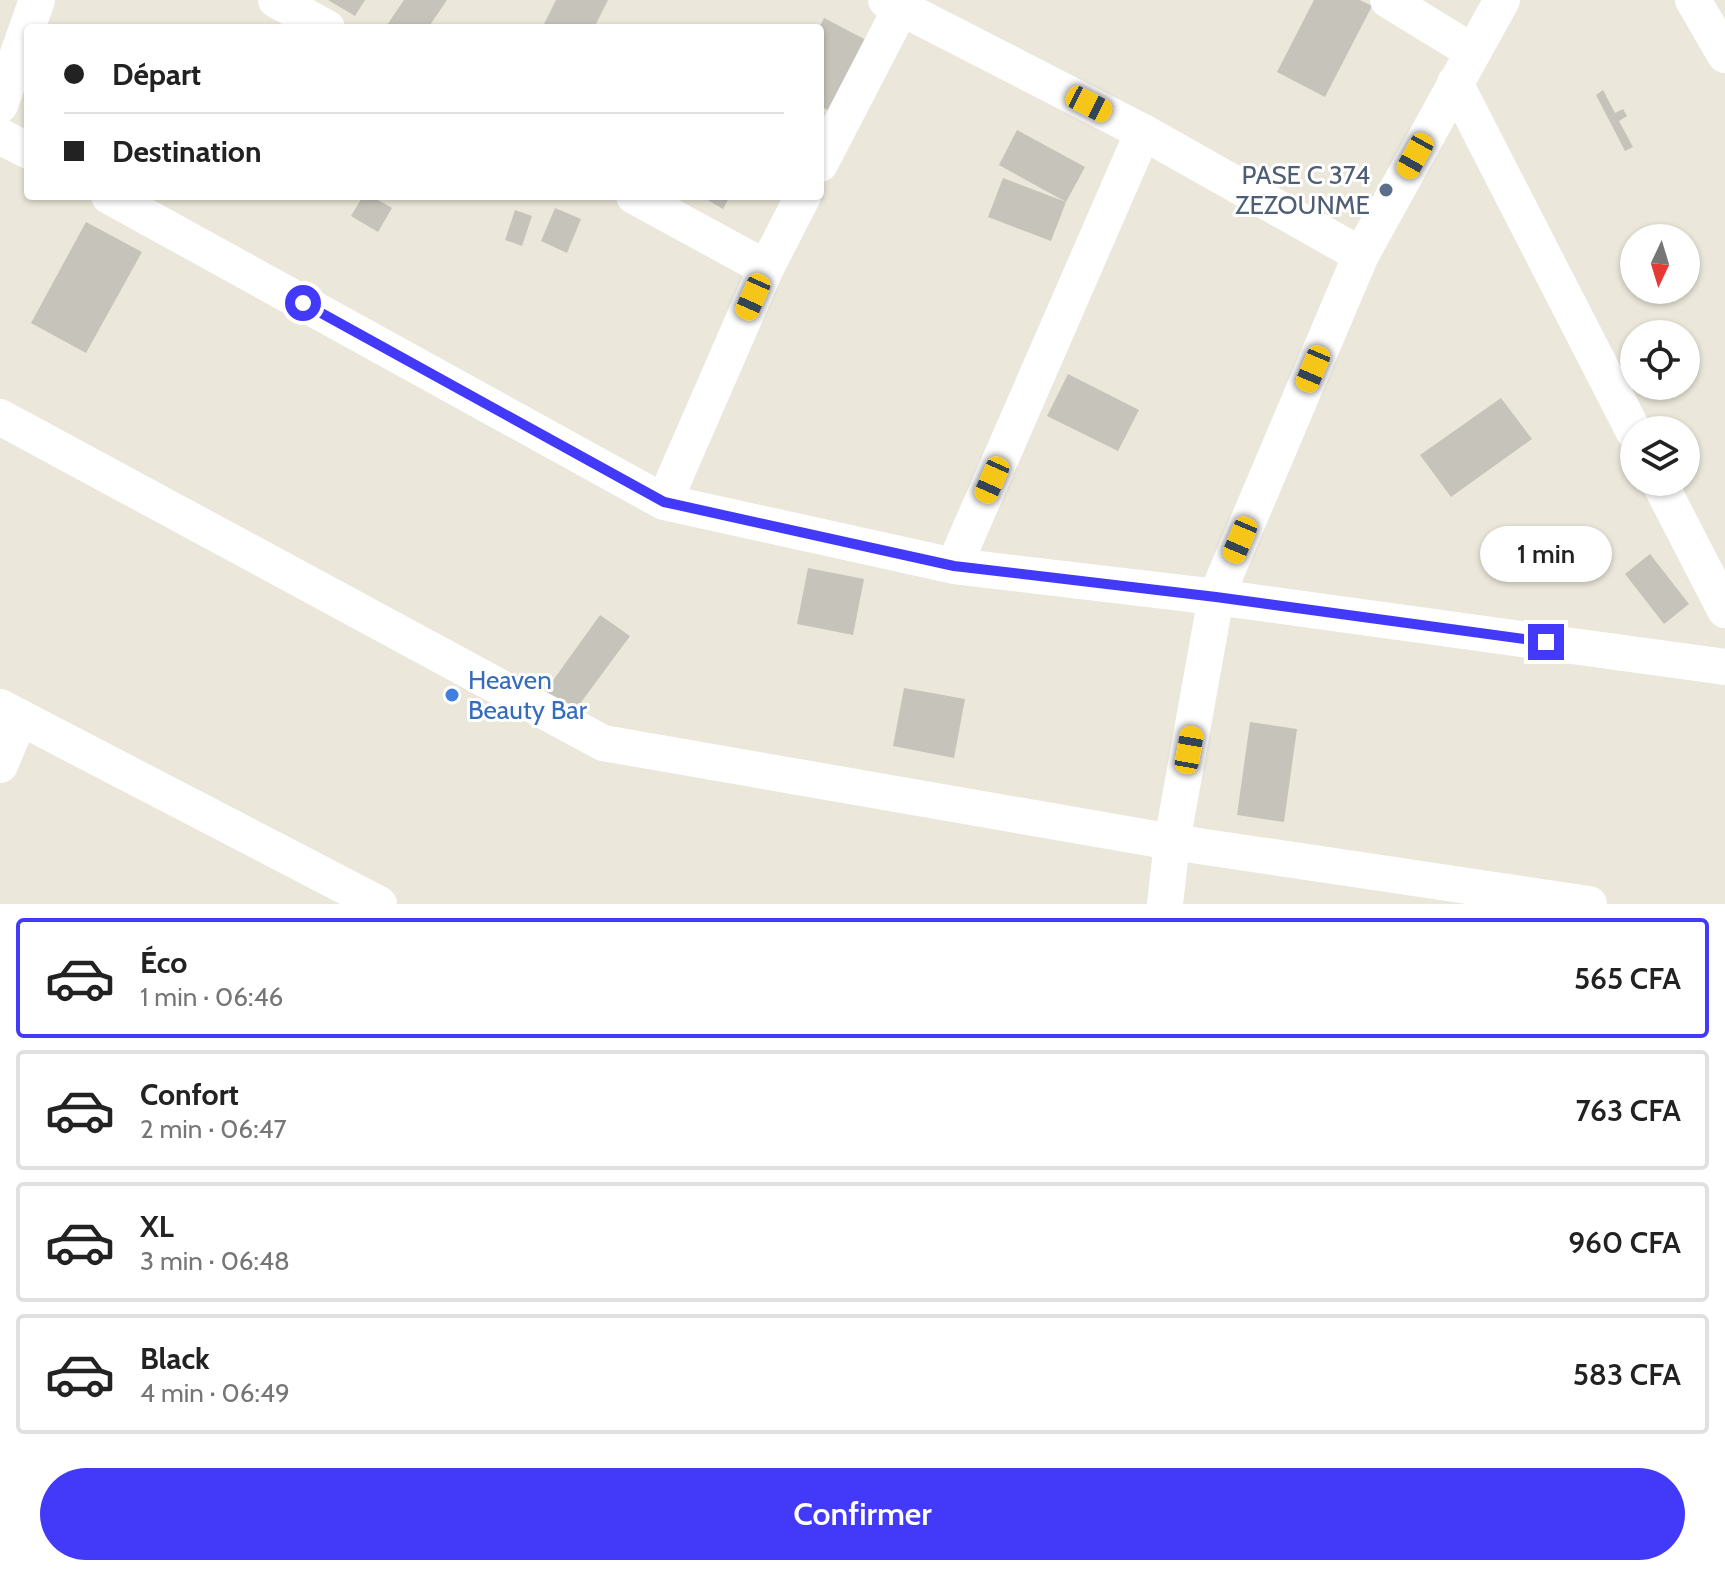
<!DOCTYPE html>
<html lang="fr">
<head>
<meta charset="utf-8">
<style>
	:root { --surface:#fff; --page:#f2f2f2; --text:#222; --muted:#767676; --line:#e0e0e0; --accent:#4239f9 }
	body { margin:0; font-family:Cabin,sans-serif; background:var(--page); color:var(--text); height:100vh; display:flex; flex-direction:column; font-size:30px; white-space:nowrap }
	* { box-sizing:border-box; margin:0 }
	p { font-size:26px; color:var(--muted) }
	.icon { flex:none; width:44px; height:44px; fill:none; stroke:currentColor; stroke-width:2; stroke-linecap:round; stroke-linejoin:round }
	.map { position:relative; height:904px; overflow:hidden }
	.side { display:flex; flex-direction:column; background:var(--surface); flex:1 }
	.side>* { flex:none }
	.banner { position:absolute; left:24px; top:24px; width:800px; height:176px; border-radius:8px; box-shadow:0 2px 6px #0004; display:grid; align-content:center; height:176px; padding:0 40px; background:var(--surface) }
	.needle { width:52px; rotate:184deg }
	.fabs { position:absolute; left:1620px; top:224px; display:grid; gap:16px }
	.fabs a { display:grid; place-items:center; width:80px; height:80px; border-radius:50%; background:var(--surface); box-shadow:0 2px 6px #0004; font-size:40px }
	.end { position:absolute; width:36px; height:36px; margin:-18px; border:10px solid #4239f9; background:#fff; box-shadow:0 0 0 4px #fff }
	.from { border-radius:50% }
	.bubble { position:absolute; height:56px; border-radius:28px; background:var(--surface); box-shadow:0 2px 6px #0004; font-size:26px; font-weight:600; line-height:56px; text-align:center }
	.car { position:absolute; width:24px; height:48px; margin:-24px -12px; border-radius:10px; box-shadow:0 0 6px 2px #0007; background:linear-gradient(#f5c518 24%,#345 0 40%,#f5c518 0 76%,#345 0 86%,#f5c518 0) }
	.banner b { display:flex; align-items:center; gap:28px; height:76px; font-size:30px }
	.banner b+b { border-top:2px solid var(--line) }
	.banner i { width:20px; height:20px; background:var(--text) }
	ul { padding:14px 0 0; list-style:none }
	li { display:flex; align-items:center; gap:24px; height:120px; margin:0 16px 12px; padding:0 24px; border:4px solid var(--line); border-radius:8px }
	li div { flex:1 }
	li b { display:block; font-size:30px }
	li em { font-style:normal; font-weight:600 }
	li.current { border-color:var(--accent) }
	li>.icon { width:72px; height:72px; stroke-width:1.5 }
	.action { display:flex; gap:16px; margin-top:auto; padding:16px 40px }
	.action a { flex:1; height:92px; border-radius:48px; background:var(--accent); color:#fff; font-size:32px; font-weight:600; line-height:92px; text-align:center }
	.map>svg:first-child { display:block }
	.building { fill:#c6c4ba }
	.lines { fill:none; stroke-linecap:round; stroke-linejoin:round }
	.minor { stroke:#fff; stroke-width:36 }
	.route { stroke:#4239f9; stroke-width:10 }
	.service-dot { fill:#5c6f8a; stroke:#fff; stroke-width:3 }
	.shop-dot { fill:#3f7fe0; stroke:#fff; stroke-width:3 }
	.labels { text-anchor:middle; stroke-width:6; stroke-linejoin:round; paint-order:stroke }
	.service-label { font-size:26px; fill:#4e5e75; stroke:#fff; text-anchor:end }
	.shop-label { font-size:26px; fill:#366cbe; stroke:#fff; text-anchor:start }
</style>
</head>
<body>
<div class="map">
<svg width="1725" height="904" viewBox="0 0 1725 904">
	<rect width="100%" height="100%" fill="#ebe7da"/>
	<g class="building">
		<path d="M328,0H365L355,16Z"/>
		<path d="M404,0H447L428,28H385Z"/>
		<path d="M556,0H608L594,28H542Z"/>
		<path d="M1314,0H1360L1372,6L1325,97L1277,72Z"/>
		<path d="M824,18L870,42L834,113L820,106L819,28Z"/>
		<path d="M1603,90L1615,113L1623,109L1627,116L1619,121L1633,147L1625,151L1596,95Z"/>
		<path d="M1017,130L1085,167L1066,202L999,165Z"/>
		<path d="M1003,178L1066,202L1051,241L988,217Z"/>
		<path d="M363,196H371L392,208L378,232L351,216Z"/>
		<path d="M701,196H730L723,209Z"/>
		<path d="M555,208L581,219L567,253L541,241Z"/>
		<path d="M515,210L532,216L522,246L505,240Z"/>
		<path d="M86,222L142,252L86,353L31,323Z"/>
		<path d="M1068,374L1139,410L1118,451L1047,416Z"/>
		<path d="M1501,398L1532,439L1451,497L1420,455Z"/>
		<path d="M1650,554L1689,604L1664,624L1625,574Z"/>
		<path d="M808,568L864,579L853,635L797,624Z"/>
		<path d="M600,615L630,636L568,720L539,700Z"/>
		<path d="M904,688L965,699L954,758L893,746Z"/>
		<path d="M1250,722L1297,729L1284,822L1237,815Z"/>
	</g>
	<g class="lines">
		<g class="minor">
			<path d="M276,0L327,28"/>
			<path d="M886,0L1143,132L1361,255"/>
			<path d="M1388,0L1473,52"/>
			<path d="M1693,0L1725,55"/>
			<path d="M1455,83L1634,432"/>
			<path d="M0,105L37,0"/>
			<path d="M0,136L28,151"/>
			<path d="M820,164L901,8"/>
			<path d="M109,196L664,502L954,566L1216,597L1725,667"/>
			<path d="M634,196L766,268"/>
			<path d="M0,417L603,743L1172,842L1589,904"/>
			<path d="M1659,482L1725,610"/>
			<path d="M664,502L766,268L803,196"/>
			<path d="M954,566L1143,132"/>
			<path d="M0,707L379,904"/>
			<path d="M0,765L20,717"/>
			<path d="M1165,904L1172,842L1216,597L1361,255L1502,0"/>
		</g>
	</g>
	<g class="lines">
		<path class="route" d="M303,303L664,502L954,566L1216,597L1546,642"/>
	</g>
	<circle class="service-dot" cx="1386" cy="190" r="8"/>
	<circle class="shop-dot" cx="452" cy="695" r="8"/>
	<g class="labels">
		<g class="service-label">
			<text x="1370" y="184">PASE C 374<tspan x="1370" dy="30">ZEZOUNME</tspan></text>
		</g>
		<g class="shop-label">
			<text x="468" y="689">Heaven<tspan x="468" dy="30">Beauty Bar</tspan></text>
		</g>
	</g>
</svg>
<div class="fabs">
<a><svg class="needle" viewBox="-14 -14 28 28"><path d="M0-13l5 13h-10z" fill="#e53935"/><path d="M0 13l5-13h-10z" fill="#767676"/></svg></a>
<a><svg class="icon" aria-label="locate" viewBox="0 0 24 24"><circle cx="12" cy="12" r="6"/><path d="M12 2v4M12 18v4M2 12h4M18 12h4"/></svg></a>
<a><svg class="icon" aria-label="layers" viewBox="0 0 24 24"><path d="M12 4l9 5-9 5-9-5zM3 14l9 5 9-5"/></svg></a>
</div>
<i class="end from" style="left:303px;top:303px"></i>
<i class="end" style="left:1546px;top:642px"></i>
<div class="bubble" style="left:1480px;top:526px;width:132px">1 min</div>
<i class="car" style="left:1089px;top:104px;rotate:117deg"></i>
<i class="car" style="left:1415px;top:156px;rotate:209deg"></i>
<i class="car" style="left:753px;top:297px;rotate:204deg"></i>
<i class="car" style="left:1313px;top:369px;rotate:203deg"></i>
<i class="car" style="left:992px;top:480px;rotate:204deg"></i>
<i class="car" style="left:1240px;top:540px;rotate:203deg"></i>
<i class="car" style="left:1189px;top:750px;rotate:10deg"></i>
<div class="banner">
<b><i class="from"></i>Départ</b>
<b><i></i>Destination</b>
</div>
</div>
<section class="side">
<ul>
<li class="current"><svg class="icon" aria-label="car" viewBox="0 0 24 24"><path d="M5 17H2v-5l4-1 3-4h7l3 4 3 1v5h-3M9 17h6M6 11h13"/><circle cx="7" cy="17" r="2"/><circle cx="17" cy="17" r="2"/></svg><div><b>Éco</b><p>1 min · 06:46</p></div><em>565 CFA</em></li>
<li><svg class="icon" aria-label="car" viewBox="0 0 24 24"><path d="M5 17H2v-5l4-1 3-4h7l3 4 3 1v5h-3M9 17h6M6 11h13"/><circle cx="7" cy="17" r="2"/><circle cx="17" cy="17" r="2"/></svg><div><b>Confort</b><p>2 min · 06:47</p></div><em>763 CFA</em></li>
<li><svg class="icon" aria-label="car" viewBox="0 0 24 24"><path d="M5 17H2v-5l4-1 3-4h7l3 4 3 1v5h-3M9 17h6M6 11h13"/><circle cx="7" cy="17" r="2"/><circle cx="17" cy="17" r="2"/></svg><div><b>XL</b><p>3 min · 06:48</p></div><em>960 CFA</em></li>
<li><svg class="icon" aria-label="car" viewBox="0 0 24 24"><path d="M5 17H2v-5l4-1 3-4h7l3 4 3 1v5h-3M9 17h6M6 11h13"/><circle cx="7" cy="17" r="2"/><circle cx="17" cy="17" r="2"/></svg><div><b>Black</b><p>4 min · 06:49</p></div><em>583 CFA</em></li>
</ul>
<div class="action"><a>Confirmer</a></div>
</section>
</body>
</html>
